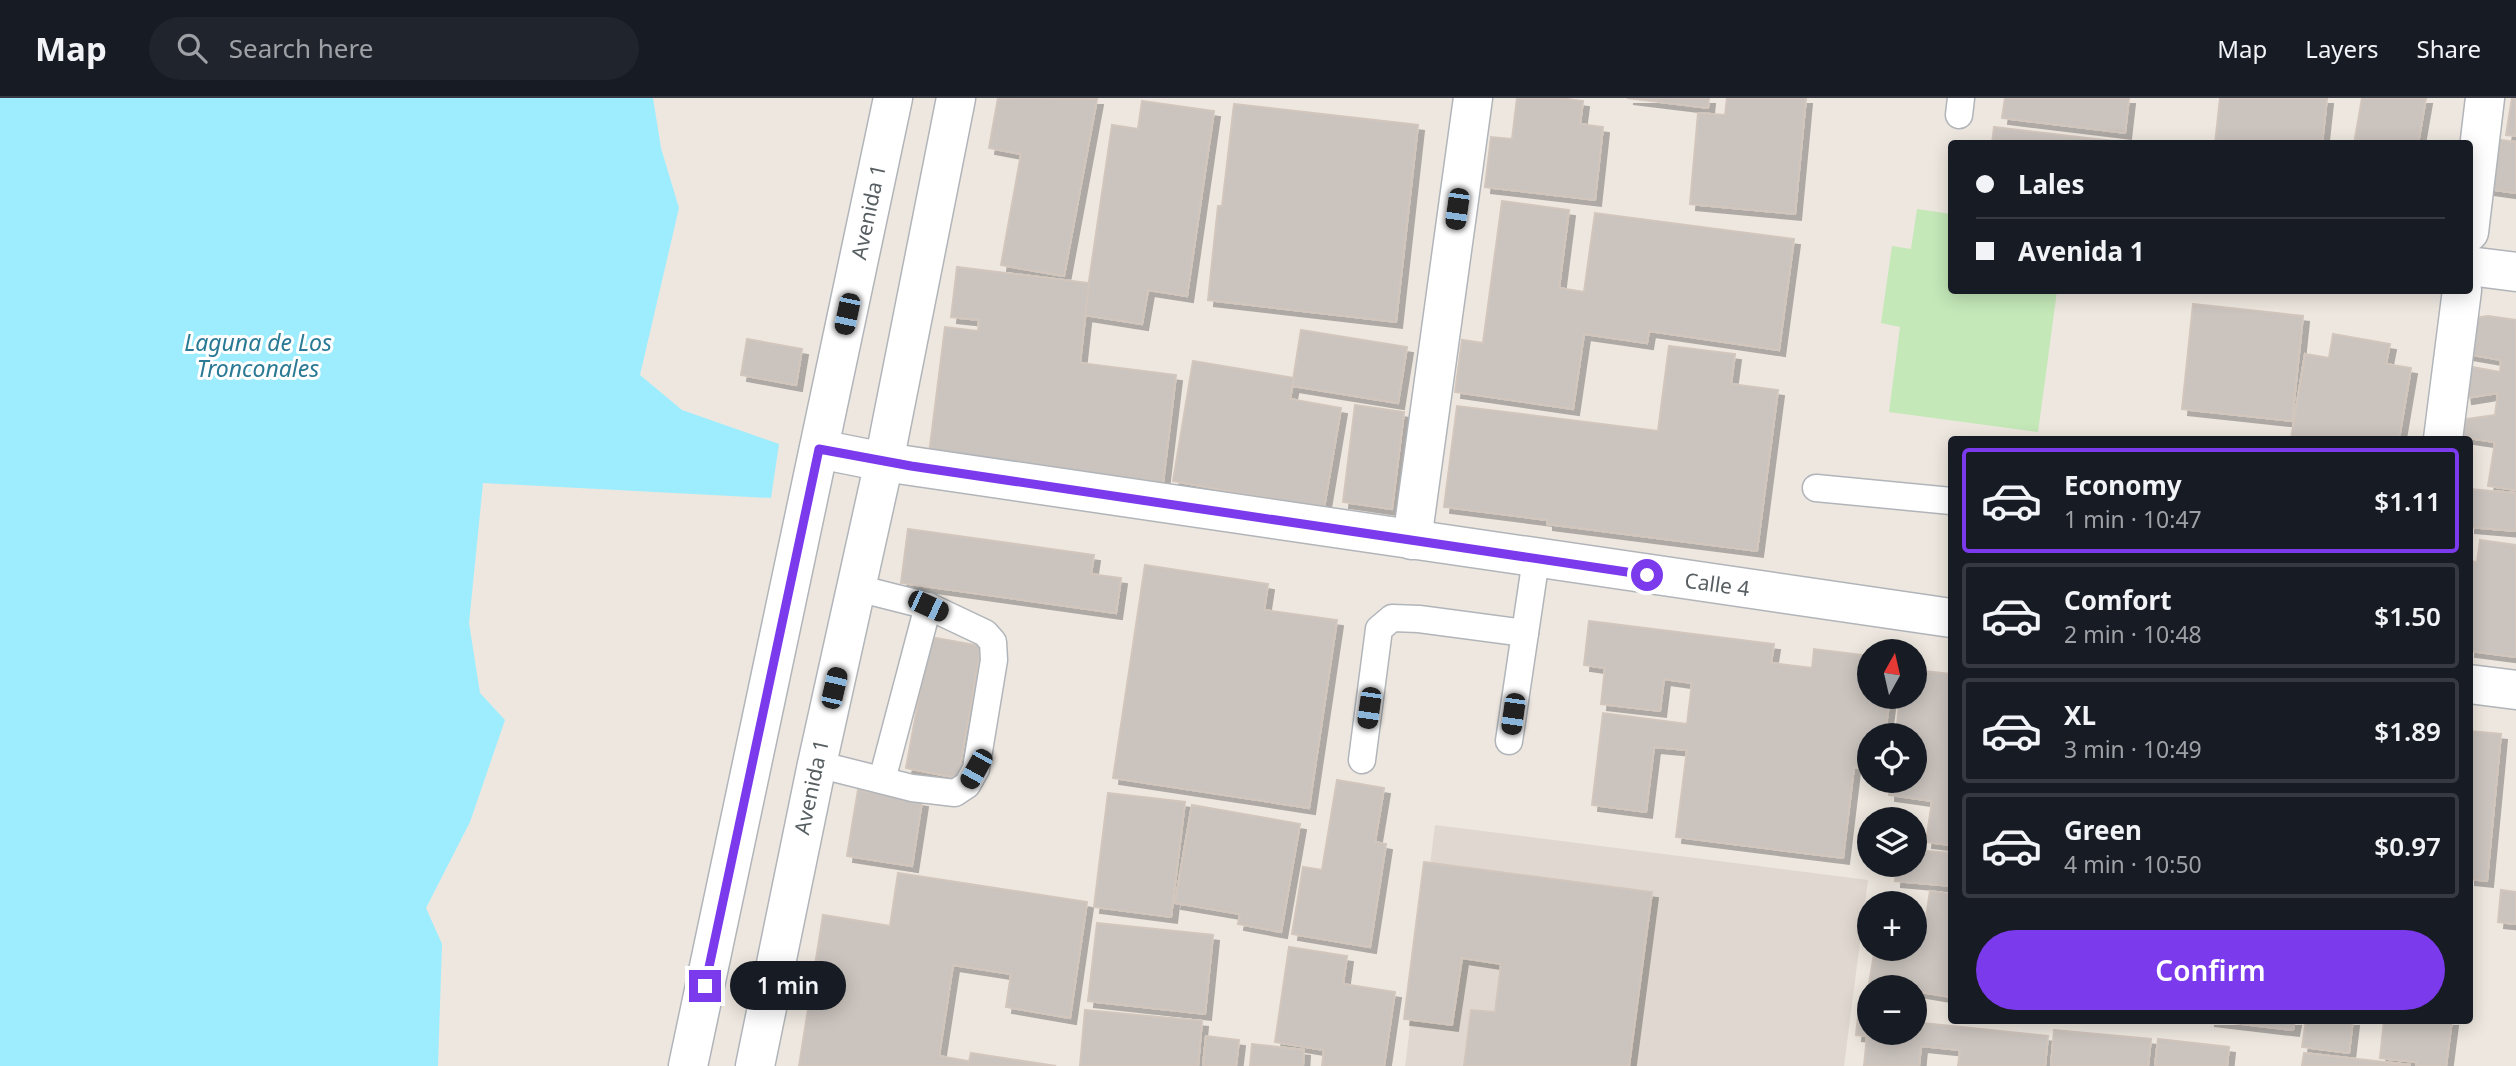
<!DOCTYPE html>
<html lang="en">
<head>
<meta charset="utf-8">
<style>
	:root { --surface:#171b24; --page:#20242c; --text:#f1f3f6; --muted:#9ea1a6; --line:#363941; --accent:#7c3aed }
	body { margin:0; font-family:"Noto Sans",sans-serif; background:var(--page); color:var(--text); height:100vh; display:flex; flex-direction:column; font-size:26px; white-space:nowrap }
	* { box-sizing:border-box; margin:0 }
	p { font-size:23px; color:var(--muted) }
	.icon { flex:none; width:38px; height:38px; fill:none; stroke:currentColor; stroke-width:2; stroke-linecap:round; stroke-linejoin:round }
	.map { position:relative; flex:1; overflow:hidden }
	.side { position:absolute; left:1948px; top:338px; width:525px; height:588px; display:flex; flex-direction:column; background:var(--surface); border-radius:7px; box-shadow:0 4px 18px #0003 }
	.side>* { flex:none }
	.top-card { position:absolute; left:1948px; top:42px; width:525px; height:154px; border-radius:7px; box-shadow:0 4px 18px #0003; display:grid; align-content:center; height:154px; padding:0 28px; background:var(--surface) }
	.needle { width:46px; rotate:8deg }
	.tools { position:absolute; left:1857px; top:541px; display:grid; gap:14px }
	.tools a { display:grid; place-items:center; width:70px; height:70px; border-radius:50%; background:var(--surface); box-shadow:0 4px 18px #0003; font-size:35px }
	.end { position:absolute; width:32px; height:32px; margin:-16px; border:9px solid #7c3aed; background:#fff; box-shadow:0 0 0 4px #fff }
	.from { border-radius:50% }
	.bubble { position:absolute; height:49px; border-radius:24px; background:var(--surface); box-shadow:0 4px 18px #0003; font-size:23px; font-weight:600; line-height:49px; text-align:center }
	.car { position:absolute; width:21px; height:42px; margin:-21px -10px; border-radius:9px; box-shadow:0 0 5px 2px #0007; background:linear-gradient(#222 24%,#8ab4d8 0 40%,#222 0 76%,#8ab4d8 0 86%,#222 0) }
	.top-card b { display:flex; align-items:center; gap:24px; height:66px; font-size:26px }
	.top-card b+b { border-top:2px solid var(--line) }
	.top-card i { width:18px; height:18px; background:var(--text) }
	ul { padding:12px 0 0; list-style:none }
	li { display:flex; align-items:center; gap:21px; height:105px; margin:0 14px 10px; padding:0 14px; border:4px solid var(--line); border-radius:7px }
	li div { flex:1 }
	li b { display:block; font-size:26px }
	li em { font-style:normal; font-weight:600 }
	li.selected { border-color:var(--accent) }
	li>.icon { width:63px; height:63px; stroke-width:1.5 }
	.button { display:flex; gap:14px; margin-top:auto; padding:14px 28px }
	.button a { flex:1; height:80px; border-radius:42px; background:var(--accent); color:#fff; font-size:28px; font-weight:600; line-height:80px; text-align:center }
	header { display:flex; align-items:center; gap:42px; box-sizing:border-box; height:98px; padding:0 35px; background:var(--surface); border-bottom:2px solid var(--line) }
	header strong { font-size:33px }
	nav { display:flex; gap:38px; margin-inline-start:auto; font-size:24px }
	.search { width:490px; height:63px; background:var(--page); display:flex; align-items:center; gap:18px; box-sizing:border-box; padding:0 24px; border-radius:38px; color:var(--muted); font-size:26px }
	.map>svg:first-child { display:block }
	.education { fill:#e0d8d0 }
	.green { fill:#c4e8b8 }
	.water { fill:#9eedff }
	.building { fill:#cac3be; stroke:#d2c6bd; stroke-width:2; filter:url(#shadow) }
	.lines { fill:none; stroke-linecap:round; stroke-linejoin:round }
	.service-casing { stroke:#b1b5b9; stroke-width:29 }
	.minor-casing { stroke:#b1b5b9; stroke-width:41 }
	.service { stroke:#fff; stroke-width:26 }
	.minor { stroke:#fff; stroke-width:38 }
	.route { stroke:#7c3aed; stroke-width:9 }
	.labels { text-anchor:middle; stroke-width:6; stroke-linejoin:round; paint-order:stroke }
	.street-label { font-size:21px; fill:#585f62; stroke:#fff }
	.water-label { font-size:23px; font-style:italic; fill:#2a7995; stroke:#fff }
</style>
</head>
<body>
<header>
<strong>Map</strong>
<div class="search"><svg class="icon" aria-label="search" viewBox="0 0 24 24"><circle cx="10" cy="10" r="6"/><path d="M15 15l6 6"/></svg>Search here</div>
<nav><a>Map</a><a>Layers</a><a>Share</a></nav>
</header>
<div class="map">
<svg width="2516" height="968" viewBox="0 0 2516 968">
	<defs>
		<filter id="shadow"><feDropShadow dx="6" dy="6" stdDeviation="0" flood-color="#0004"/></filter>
	</defs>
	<rect width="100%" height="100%" fill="#ede7df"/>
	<path class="education" d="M1435,727L1868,782L1844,968H1405Z"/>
	<path class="green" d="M1917,111L1951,116V192L2057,193L2038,334L1889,314L1900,229L1881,225L1892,148L1911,151Z"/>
	<path class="water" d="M0,0H653L661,50L679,110L640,277L682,312L779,346L771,400L483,385L469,525L480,595L505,622L470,724L426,810L442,846L438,968H0Z"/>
	<g class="building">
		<path d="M998,0L1097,1L1064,178L1001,167L1021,56L989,50Z"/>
		<path d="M1517,0H1560L1583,3L1580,26L1603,29L1595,102L1485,89L1491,39L1512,41Z"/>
		<path d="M1627,0H1709L1708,10Z"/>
		<path d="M1727,0H1806L1795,116L1690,106L1698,15L1725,17Z"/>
		<path d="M2005,0H2129L2125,35L2002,20Z"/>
		<path d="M2220,0H2327L2322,46H2215Z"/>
		<path d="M2362,0H2426L2418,46H2354Z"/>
		<path d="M2512,0H2516V38L2506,37Z"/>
		<path d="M1142,3L1214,13L1187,198L1148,192L1142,226L1084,217L1112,27L1138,31Z"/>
		<path d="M1234,6L1418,27L1396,224L1208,202L1218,108H1222Z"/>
		<path d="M1994,29L2139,46H1992Z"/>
		<path d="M2494,41L2516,44V95L2487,91Z"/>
		<path d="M1502,103L1569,112L1559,190L1584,194L1595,115L1794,141L1779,252L1649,233L1647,245L1584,236L1573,311L1455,294L1462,242L1483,245Z"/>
		<path d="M957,169L1089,185L1080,265L1176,277L1163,385L929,356L945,229L978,233L979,222L951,219Z"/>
		<path d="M2193,206L2303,218L2292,323L2182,311Z"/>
		<path d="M2488,218L2516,222V392L2488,388L2495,344L2460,339L2459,322L2495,317L2498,295L2466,300L2461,267L2500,274L2501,262L2461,255L2467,221Z"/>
		<path d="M1301,232L1407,249L1398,305L1292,288Z"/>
		<path d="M2333,236L2390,246L2386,266L2411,270L2399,341H2291L2305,256L2329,260Z"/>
		<path d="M747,241L802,251L796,287L741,277Z"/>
		<path d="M1669,248L1735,256L1731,286L1778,292L1757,453L1547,426V422L1444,409L1457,308L1658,333Z"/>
		<path d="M1193,263L1294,280L1290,301L1341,310L1324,410L1173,383Z"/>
		<path d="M1355,307L1404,314L1392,411L1343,404Z"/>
		<path d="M2469,391L2516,395V433L2469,429Z"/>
		<path d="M908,431L1094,457L1091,476L1121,480L1116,515L901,485Z"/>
		<path d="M2480,442L2516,447V559L2469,553L2471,515H2469V463L2477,464Z"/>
		<path d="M1145,467L1268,486L1264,512L1337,522L1309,710L1113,680Z"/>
		<path d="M1589,523L1774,546L1771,565L1812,570L1814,551L1869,558V598H1890L1885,637H1869V670L1854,669L1843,760L1676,739L1687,652L1654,649L1646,714L1592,707L1603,615L1687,626L1692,585L1664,581L1660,613L1601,606L1605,570L1584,567Z"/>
		<path d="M930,539L981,548L958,680L906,670Z"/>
		<path d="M1914,572L1951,576V747L1926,744L1932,703L1889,697L1890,682H1914V637H1896L1900,598H1914Z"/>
		<path d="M2469,633L2501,636L2487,783L2469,781Z"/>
		<path d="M1337,682L1384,690L1375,744L1386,746L1370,849L1292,836L1303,769L1322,772Z"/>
		<path d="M858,692L922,703L912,768L847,758Z"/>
		<path d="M1108,695L1185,704L1171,819L1094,809Z"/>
		<path d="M1192,707L1300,726L1281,834L1238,826L1240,816L1175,805Z"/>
		<path d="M1914,752L1951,755V788L1895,783L1896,766H1914Z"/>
		<path d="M1424,764L1652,794L1629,968H1464L1471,912L1495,914L1501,866L1462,860L1452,927L1404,921Z"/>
		<path d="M898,775L1087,804L1070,920L1006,909L1011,876L953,867L939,958L974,964V968H799L823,817L890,828Z"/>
		<path d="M2501,792L2516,794V826L2498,824Z"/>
		<path d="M1930,793L1951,796V899L1914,893V889H1890L1869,886L1875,850H1914V824L1925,826Z"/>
		<path d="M1097,825L1213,837L1205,916L1088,903Z"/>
		<path d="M1289,849L1347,858L1343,886L1395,894L1384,968H1322L1324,952L1275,944Z"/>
		<path d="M1085,912L1202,923L1198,968H1080Z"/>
		<path d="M1858,918L1869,919V934H1914V924L2048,938L2045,968H1958L1960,952L1921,948L1919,968H1864L1867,938L1856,937Z"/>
		<path d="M2208,922H2295L2293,932Z"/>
		<path d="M2306,922H2353L2349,955L2302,949Z"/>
		<path d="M2384,922H2452L2446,968H2416V964L2380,960Z"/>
		<path d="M2054,932L2151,941L2148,968H2051Z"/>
		<path d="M1206,938L1239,942L1236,968H1203Z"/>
		<path d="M2158,941L2229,949L2227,968H2155Z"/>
		<path d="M1252,946L1304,952L1303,968H1250Z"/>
		<path d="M971,955L1056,968H968Z"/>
		<path d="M2304,955L2410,967V968H2302Z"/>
	</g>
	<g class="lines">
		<g class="service-casing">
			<g id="service">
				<path d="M1959,17L1961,0"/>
				<path d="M1816,390L1951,403"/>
				<path d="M1509,643L1536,461"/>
				<path d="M1362,662L1379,531L1392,520L1419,521L1525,535"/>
				<path d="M817,666L912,690L955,695L967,687L976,671L994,562L993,544L985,535L928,508L857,490"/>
				<path d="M882,682L928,508"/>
			</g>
		</g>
		<g class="minor-casing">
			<g id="minor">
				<path d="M2469,134L2485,0"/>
				<path d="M2469,168L2516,174"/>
				<path d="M2443,341L2462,192"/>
				<path d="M819,351L884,364L1951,520"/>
				<path d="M1412,442L1473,0"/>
				<path d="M2469,586L2516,592"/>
				<path d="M688,968L893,0"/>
				<path d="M755,968L817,666L884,364L956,0"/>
			</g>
		</g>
		<use href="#service" class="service"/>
		<use href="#minor" class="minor"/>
	</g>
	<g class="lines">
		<path class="route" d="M705,888L819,351L911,368L1647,477"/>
	</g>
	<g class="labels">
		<g class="street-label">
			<text transform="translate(869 114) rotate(-78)" y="7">Avenida 1</text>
			<text transform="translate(1717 487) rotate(8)" y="7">Calle 4</text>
			<text transform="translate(812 689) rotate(-78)" y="7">Avenida 1</text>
		</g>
		<g class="water-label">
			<text x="258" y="253">Laguna de Los<tspan x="258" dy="26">Tronconales</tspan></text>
		</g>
	</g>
</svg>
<div class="tools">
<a><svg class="needle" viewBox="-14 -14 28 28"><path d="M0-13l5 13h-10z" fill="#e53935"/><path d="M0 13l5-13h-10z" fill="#9ea1a6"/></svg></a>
<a><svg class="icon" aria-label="locate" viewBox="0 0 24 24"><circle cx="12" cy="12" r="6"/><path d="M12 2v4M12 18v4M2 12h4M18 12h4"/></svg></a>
<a><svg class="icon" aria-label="layers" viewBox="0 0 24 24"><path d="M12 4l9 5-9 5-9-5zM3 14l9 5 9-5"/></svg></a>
<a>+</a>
<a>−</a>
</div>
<i class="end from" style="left:1647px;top:477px"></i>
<i class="end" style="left:705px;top:888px"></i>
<div class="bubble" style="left:730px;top:863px;width:116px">1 min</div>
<i class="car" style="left:1457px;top:111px;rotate:188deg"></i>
<i class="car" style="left:847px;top:216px;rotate:192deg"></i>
<i class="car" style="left:928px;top:508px;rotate:115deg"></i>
<i class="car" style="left:834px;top:590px;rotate:13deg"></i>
<i class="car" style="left:1369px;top:610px;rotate:188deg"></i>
<i class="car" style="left:1513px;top:616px;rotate:188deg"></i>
<i class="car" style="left:976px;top:671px;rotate:209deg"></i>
<div class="top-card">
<b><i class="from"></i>Lales</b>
<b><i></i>Avenida 1</b>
</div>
<section class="side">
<ul>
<li class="selected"><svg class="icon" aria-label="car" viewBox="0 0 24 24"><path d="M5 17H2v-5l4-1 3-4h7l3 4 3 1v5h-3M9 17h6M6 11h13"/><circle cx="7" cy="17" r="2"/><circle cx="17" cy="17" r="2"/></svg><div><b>Economy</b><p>1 min · 10:47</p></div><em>$1.11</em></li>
<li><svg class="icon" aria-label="car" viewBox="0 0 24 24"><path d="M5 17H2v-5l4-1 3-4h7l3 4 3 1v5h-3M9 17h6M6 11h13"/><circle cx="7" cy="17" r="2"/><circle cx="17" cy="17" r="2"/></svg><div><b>Comfort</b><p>2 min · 10:48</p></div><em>$1.50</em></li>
<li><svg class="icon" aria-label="car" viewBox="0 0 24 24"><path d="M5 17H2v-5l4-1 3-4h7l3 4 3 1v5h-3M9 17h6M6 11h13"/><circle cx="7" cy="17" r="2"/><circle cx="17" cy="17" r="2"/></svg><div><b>XL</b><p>3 min · 10:49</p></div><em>$1.89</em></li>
<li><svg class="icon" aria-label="car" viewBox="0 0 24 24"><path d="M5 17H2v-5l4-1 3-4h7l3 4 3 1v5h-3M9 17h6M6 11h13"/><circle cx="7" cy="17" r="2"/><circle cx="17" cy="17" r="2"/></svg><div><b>Green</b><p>4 min · 10:50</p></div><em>$0.97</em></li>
</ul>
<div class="button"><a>Confirm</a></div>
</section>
</div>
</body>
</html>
